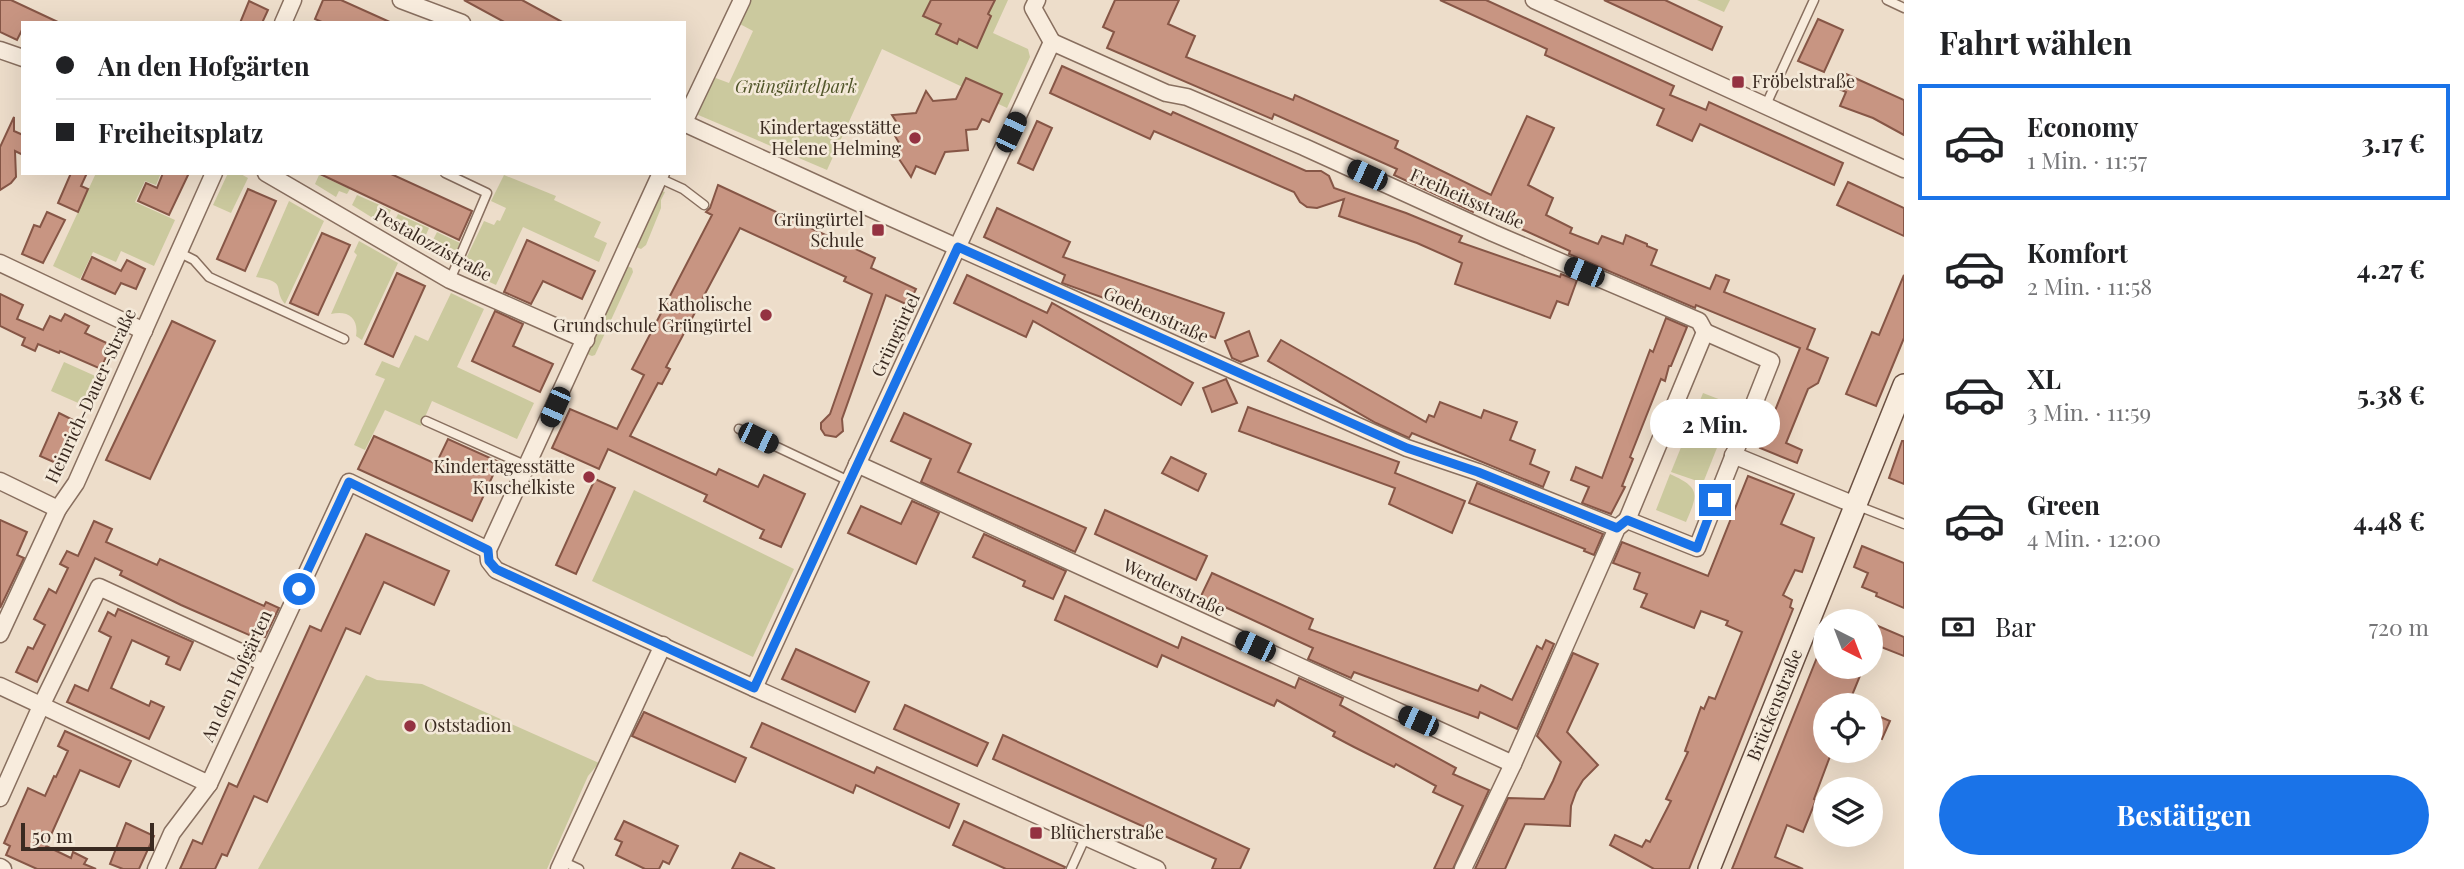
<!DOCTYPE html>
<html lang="de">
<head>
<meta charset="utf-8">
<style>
	:root { --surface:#fff; --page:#f6f6f6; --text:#202124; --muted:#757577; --line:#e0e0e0; --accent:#1a73e8 }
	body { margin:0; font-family:"Playfair Display",serif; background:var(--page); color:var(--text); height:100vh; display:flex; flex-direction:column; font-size:26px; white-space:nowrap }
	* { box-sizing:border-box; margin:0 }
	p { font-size:23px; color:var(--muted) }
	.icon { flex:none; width:38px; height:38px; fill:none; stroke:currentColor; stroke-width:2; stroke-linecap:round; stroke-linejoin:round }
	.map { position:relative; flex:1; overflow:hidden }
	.details { display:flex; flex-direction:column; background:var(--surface); width:560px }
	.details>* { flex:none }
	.banner { position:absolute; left:21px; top:21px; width:665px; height:154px; border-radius:0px; box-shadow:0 7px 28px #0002; display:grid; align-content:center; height:154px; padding:0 35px; background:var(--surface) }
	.needle { width:46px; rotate:138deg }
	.buttons { position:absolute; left:1813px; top:609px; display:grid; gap:14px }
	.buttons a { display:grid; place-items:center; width:70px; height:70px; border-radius:50%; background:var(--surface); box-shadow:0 7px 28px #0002; font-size:35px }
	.scale { position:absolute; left:21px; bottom:18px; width:133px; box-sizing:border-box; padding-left:7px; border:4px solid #3a2a21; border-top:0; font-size:19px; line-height:24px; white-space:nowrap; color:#3a2a21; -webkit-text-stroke:5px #f4e9d9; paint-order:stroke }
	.end { position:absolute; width:32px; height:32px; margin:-16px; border:9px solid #1a73e8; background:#fff; box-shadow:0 0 0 4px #fff }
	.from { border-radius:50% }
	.bubble { position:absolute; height:49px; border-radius:24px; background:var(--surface); box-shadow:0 7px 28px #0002; font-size:23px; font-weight:700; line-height:49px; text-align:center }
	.car { position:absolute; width:21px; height:42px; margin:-21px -10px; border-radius:9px; box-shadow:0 0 5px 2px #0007; background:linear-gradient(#222 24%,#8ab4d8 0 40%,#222 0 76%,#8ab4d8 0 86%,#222 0) }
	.banner b { display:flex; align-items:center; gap:24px; height:66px; font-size:26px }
	.banner b+b { border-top:2px solid var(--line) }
	.banner i { width:18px; height:18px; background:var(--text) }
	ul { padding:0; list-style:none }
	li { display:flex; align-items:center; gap:21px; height:116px; margin:0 14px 10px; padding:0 21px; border:4px solid transparent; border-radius:0px }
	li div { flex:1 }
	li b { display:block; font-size:26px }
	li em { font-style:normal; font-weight:700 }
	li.on { border-color:var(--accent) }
	li>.icon { width:63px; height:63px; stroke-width:1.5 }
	h2 { padding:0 35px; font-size:32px; line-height:84px }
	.pay { display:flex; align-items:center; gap:18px; height:77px; padding:0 35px; font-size:26px }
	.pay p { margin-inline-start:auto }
	.button { display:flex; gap:14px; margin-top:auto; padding:14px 35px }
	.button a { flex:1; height:80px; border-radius:42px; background:var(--accent); color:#fff; font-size:28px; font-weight:700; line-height:80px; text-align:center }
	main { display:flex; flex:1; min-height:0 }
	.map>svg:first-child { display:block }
	.green { fill:#cbc99e }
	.building { fill:#c89582; stroke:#865646; stroke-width:2 }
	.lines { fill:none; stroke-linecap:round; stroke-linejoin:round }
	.lane-casing { stroke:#886f5f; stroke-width:11 }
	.street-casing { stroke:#886f5f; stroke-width:19 }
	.secondary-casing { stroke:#6a5042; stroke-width:24 }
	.lane { stroke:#f8ecdd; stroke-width:8 }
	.street { stroke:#f8ecdd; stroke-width:16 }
	.secondary { stroke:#f8ecdd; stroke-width:21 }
	.route { stroke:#1a73e8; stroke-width:9 }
	.poi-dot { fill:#943241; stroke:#f4e9d9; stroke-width:2.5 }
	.labels { text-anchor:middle; stroke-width:5; stroke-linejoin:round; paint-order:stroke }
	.poi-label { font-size:18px; fill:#3a2a21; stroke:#f4e9d9; text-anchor:end }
	.park-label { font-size:18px; font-style:italic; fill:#505529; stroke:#f4e9d9 }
	.street-label { font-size:18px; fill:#3a2a21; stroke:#f4e9d9 }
</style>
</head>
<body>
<main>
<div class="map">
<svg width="1904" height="869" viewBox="0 0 1904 869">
	<rect width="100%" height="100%" fill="#edddca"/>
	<g class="green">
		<path d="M749,0H1008L993,33L1028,49L1030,57L1007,108L882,49L827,170L696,114L713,77L729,83L753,31L738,23Z"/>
		<path d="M1697,0H1730L1724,12Z"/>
		<path d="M96,173H161L156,185L145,181L135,202L175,220L154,266L121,251L116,262L93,252L80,279L53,266Z"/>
		<path d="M228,173H239L248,178L231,213L213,205Z"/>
		<path d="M319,175L350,189L347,194L339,191L336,197L315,184Z"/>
		<path d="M504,175L556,196L554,200L601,222L594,237L607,243L599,262L523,227L496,285L461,269L484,221L494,225L497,220L500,221L506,208L491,201Z"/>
		<path d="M662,191L665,192L661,200V208L646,245L641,249L636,247Z"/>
		<path d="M357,195L391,210L388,216L380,212L376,220L352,205Z"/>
		<path d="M289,201L324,221L285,304C272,289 289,282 256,277Z"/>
		<path d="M398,214L429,228L425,237L416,232L411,241L391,228Z"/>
		<path d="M437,232L460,243L456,252L445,247L440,257L428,250Z"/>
		<path d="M359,241L398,263L362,340L356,336C359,318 348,310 331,314L357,255L354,252Z"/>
		<path d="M627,266L632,268L633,272L595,355L592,356L587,354Z"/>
		<path d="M451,293L484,309L457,367L534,403L517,439L432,401L421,426L385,410L365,450L354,445L385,379L375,375L382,361L399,368L415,335L428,341Z"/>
		<path d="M64,362L102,379L93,399L89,398L85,406L51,391Z"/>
		<path d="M1703,393L1734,405L1703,483L1671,472Z"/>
		<path d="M1670,474C1701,488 1698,494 1686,522L1656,510Z"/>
		<path d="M634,490L794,569L753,657L592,581Z"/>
		<path d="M366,675L377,680L422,684L599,763L588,776L547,869H258Z"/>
	</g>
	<g class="building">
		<path d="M0,0H11L60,23H23V28L17,40L0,32Z"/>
		<path d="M323,0H341L392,23H324L315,19Z"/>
		<path d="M464,0H522L564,23H506Z"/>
		<path d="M931,0H995L988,14L991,16L977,48L959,39L957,44L936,34L941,24L923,16Z"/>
		<path d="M1115,0H1179L1168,24L1195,36L1186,57L1293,100L1295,95L1398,141L1395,148L1491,195L1527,116L1554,128L1528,185L1553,198L1546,215L1572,228L1570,233L1598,244L1602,236L1623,244L1626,235L1647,244V246L1657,250L1651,265L1710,289L1716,275L1729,280L1724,292L1815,329L1807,349L1828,358L1818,383L1808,389L1786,443L1802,450L1797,463L1760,448L1800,348L1696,305L1695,308L1569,254L1570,251L1475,208L1473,212L1394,175L1397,169L1274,114L1272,119L1107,48L1114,32L1103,27Z"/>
		<path d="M1440,0H1486L1674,86L1670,95L1706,110L1709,102L1843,163L1834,185L1700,124L1692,141L1657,125L1664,109L1545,55L1547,49Z"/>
		<path d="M1604,0H1665L1722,27L1712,50Z"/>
		<path d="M249,1L268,10L262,23H240Z"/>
		<path d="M1818,19L1843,30L1824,72L1798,61Z"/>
		<path d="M1062,66L1171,115L1173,112L1306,171H1321L1329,176L1334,188L1406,213L1462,236L1459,242L1560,277L1561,274L1577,280L1568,305L1557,301L1550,318L1455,284L1462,263L1417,243L1339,216L1344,199L1317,208L1307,207L1300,202L1294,192L1154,131L1150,139L1050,93Z"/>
		<path d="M1846,74L1904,100V135L1873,118L1840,106L1846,92L1839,89Z"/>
		<path d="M966,78L1002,94L989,122L982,119L977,129L966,130L968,150L945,152L935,174L916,166L911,177L897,156L901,146L895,136L899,126L892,115L916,113L926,91L933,101L956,99Z"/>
		<path d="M14,117V131L23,135V155L15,151L16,177L11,183L0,190V147Z"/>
		<path d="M1037,121L1052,128L1033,170L1018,163Z"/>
		<path d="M71,173H87L81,186L88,189L78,212L58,203Z"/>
		<path d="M163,173H189L169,215L138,201L146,183L157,188Z"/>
		<path d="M318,173H389L472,211L459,240Z"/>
		<path d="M1848,182L1904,208V236L1837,205Z"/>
		<path d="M718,185L875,258L871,268L916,289L908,305L886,295L842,419L843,431L836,437L825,435L821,429V423L830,414L872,294L844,281L846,277L740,228L666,367L670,369L662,384L658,383L630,436L716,475L719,469L758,487L764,475L805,494L781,547L760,538L764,530L704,501L707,495L608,449L599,469L552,448L570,409L617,429L644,375L632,369L712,215L706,212L710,208Z"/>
		<path d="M248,189L276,201L245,271L217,259Z"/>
		<path d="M997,208L1070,242L1063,257L1224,313L1215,338L1062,283L1065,275L984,237Z"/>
		<path d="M47,212L65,220L43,263L22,254L34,225L40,227Z"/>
		<path d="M322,233L350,245L318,315L290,303Z"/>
		<path d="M527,240L595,271L582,299L543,281L531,304L504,292Z"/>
		<path d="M92,257L121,271L127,260L145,269L136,289L121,283L115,294L82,279Z"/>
		<path d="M397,273L425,286L393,357L365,344Z"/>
		<path d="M967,275L1047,313L1052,303L1193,383L1181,405L1033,321L1026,337L954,303Z"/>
		<path d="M1904,275V338L1876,406L1846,394L1872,332L1879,335Z"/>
		<path d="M0,294L23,305L17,319L43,330L50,316L61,321L65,314L89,326L85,333L111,345L101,369L60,351L59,353L38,344L35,351L22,345L25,338L0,326Z"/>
		<path d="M495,311L523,324L513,346L553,364L540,392L472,361Z"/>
		<path d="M1666,318L1687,327L1671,366H1669L1665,381L1661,379L1630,457L1633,459L1622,486L1625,487L1611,514L1582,503L1589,487L1571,480L1576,467L1602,478L1650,350L1653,352Z"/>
		<path d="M172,321L215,341L150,479L106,460Z"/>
		<path d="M1249,331L1258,356L1241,362L1232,358L1225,341Z"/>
		<path d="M1281,340L1426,422L1429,415L1434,417L1440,402L1481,418L1484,410L1517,422L1510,440L1535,450L1530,464L1549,472L1543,487L1412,433L1409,438L1376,423L1268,361Z"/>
		<path d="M1226,379L1237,403L1212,412L1203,388Z"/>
		<path d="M1248,407L1399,462L1395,473L1465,501L1452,533L1389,504L1395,488L1239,431Z"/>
		<path d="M59,413L77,422L58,464L40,456Z"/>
		<path d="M904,413L971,444L958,472L1086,528L1075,552L921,482L931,459L891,441Z"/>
		<path d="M374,436L436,464L448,439L499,462L472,521L358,469Z"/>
		<path d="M1902,441H1904V484L1889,478Z"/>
		<path d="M1171,457L1206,474L1198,491L1162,473Z"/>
		<path d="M1748,476L1794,494L1781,524L1814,538L1802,572L1795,570L1783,595L1792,600L1790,607L1793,609L1689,869H1654L1610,845L1615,835L1642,847L1646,840L1650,842L1671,801L1666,799L1688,752L1685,751L1701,707L1704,709L1709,697L1715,699L1742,632L1726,625L1728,621L1701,611L1694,628L1641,607L1647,594L1634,589L1640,573L1613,563L1622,542L1708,576Z"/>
		<path d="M595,479L615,488L576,574L556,565Z"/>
		<path d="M1477,483L1603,534L1594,555L1584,551L1585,549L1469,503Z"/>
		<path d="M912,501L939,513L916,564L848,533L861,506L901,524Z"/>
		<path d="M1105,510L1207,556L1196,580L1095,534Z"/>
		<path d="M0,520L27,532L17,555L24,558L0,608Z"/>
		<path d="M94,521L112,529L106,542L157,565L160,559L264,606L266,602L279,608L265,637L258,634L256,638L181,605L120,575L122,571L95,558L37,682L16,672L28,647L33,649L45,625L34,619L49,589L56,593L68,568L60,564L67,551L78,556Z"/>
		<path d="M366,534L449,571L434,605L384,582L360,634L346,628L267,802L254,796L227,856L222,854L215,869H180L193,840L202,844L229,783L237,787L310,626L321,631Z"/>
		<path d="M984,534L1066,571L1053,599L1023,586L1025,581L973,557Z"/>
		<path d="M1862,546L1904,563V608L1876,596L1877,593L1862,587L1868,573L1854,567Z"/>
		<path d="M1212,573L1313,619L1309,629L1478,691L1481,685L1512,700L1537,646L1542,649L1546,640L1554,644L1517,729L1480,712L1478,718L1354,672L1351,678L1308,659L1313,648L1201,596Z"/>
		<path d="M1065,596L1178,648L1182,637L1295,688L1299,678L1343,698L1340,705L1456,768L1453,774L1489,790L1453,869H1434L1463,806L1433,792L1436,786L1396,764L1394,767L1354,747L1333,736L1335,732L1277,700L1274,706L1162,655L1157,667L1055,620Z"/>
		<path d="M118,609L193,642L180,670L166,664L169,657L132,640L111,688L149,706L151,701L164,707L149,739L67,702L75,685L88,691L111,637L99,631L108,612L115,616Z"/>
		<path d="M1871,623L1904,637V656L1871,643Z"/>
		<path d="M1824,640L1825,667H1853L1862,671L1848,705H1825V751H1832L1814,799L1816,800L1803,832L1787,825L1775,857L1803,869H1732Z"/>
		<path d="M796,649L869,682L855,712L782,679Z"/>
		<path d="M1573,653L1598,664L1567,732L1598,765L1583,780L1576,792L1571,806L1570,826L1525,824L1505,869H1475L1508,798L1544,799L1553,781L1561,762L1537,736Z"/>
		<path d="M905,705L988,743L977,766L894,729Z"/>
		<path d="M644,712L746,758L735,782L632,736Z"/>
		<path d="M1871,713L1890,721L1882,739L1871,734Z"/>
		<path d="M762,723L874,773L877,767L959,804L949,828L856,785L853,793L751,747Z"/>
		<path d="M65,731L131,761L119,787L80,770L46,846L71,858L73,852L87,859L84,864L96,869H37L6,855L10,846L4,843L28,788L45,796L54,776L56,777L68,751L58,746Z"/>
		<path d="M1003,735L1249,849L1240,869H1212L1216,859L993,759Z"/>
		<path d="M624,821L678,846L669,864L663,861L659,869H645L616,855L622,842L615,839Z"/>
		<path d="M964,821L1065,867L1064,869H1006L953,845Z"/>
		<path d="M126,823L154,836L139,869H123L110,864Z"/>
		<path d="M740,853L775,869H732Z"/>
	</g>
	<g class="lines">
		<g class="lane-casing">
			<g id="lane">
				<path d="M1887,0L1904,8"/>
				<path d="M1765,107L1814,0"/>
				<path d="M445,173L487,193L450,280"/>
				<path d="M659,178L683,189L704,205"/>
				<path d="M178,252L194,260L209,277L344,339"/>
				<path d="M426,421L527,466"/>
				<path d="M739,429L849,481"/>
				<path d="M1858,506L1904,524"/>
				<path d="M562,861L579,869"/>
				<path d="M1071,869L1086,836"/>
			</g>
		</g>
		<g class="street-casing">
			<g id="street">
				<path d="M401,0L462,23"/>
				<path d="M1037,0L1033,8L1052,42"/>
				<path d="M1534,0L1904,169"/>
				<path d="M283,23L293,0"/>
				<path d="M1052,42L1166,93L1187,97L1304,147L1493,233L1699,321L1705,332"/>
				<path d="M0,50L23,58"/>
				<path d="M684,122L742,0"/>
				<path d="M684,123L885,215L1407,448L1478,472L1617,528"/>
				<path d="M266,173L450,280L586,340"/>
				<path d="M661,173L488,550L489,561L496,570L754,688L1157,869"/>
				<path d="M0,263L144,331"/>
				<path d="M1733,455L1855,505"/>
				<path d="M857,464L1513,764"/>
				<path d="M0,481L58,509"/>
				<path d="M1627,520L1697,548L1771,361L1705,332"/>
				<path d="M1627,520L1705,332"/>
				<path d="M0,634L58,509L76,483L214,173"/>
				<path d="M0,686L209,784"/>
				<path d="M754,688L1052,42"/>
				<path d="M0,798L41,706L99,587L264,663"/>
				<path d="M0,867L3,869"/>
				<path d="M156,869L172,833L209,784L349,482L488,550"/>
				<path d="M559,869L663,645"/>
				<path d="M1463,869L1513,764L1617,528L1627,520"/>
			</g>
		</g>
		<g class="secondary-casing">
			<path id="secondary" d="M1709,869L1904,385"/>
		</g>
		<use href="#lane" class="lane"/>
		<use href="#street" class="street"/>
		<use href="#secondary" class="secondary"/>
	</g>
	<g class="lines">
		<path class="route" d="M299,589L349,482L488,550L489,561L496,569L754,688L958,247L1407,448L1478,472L1617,528L1627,520L1697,548L1715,500"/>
	</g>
	<g class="poi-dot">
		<rect x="1731" y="75" width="14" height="14" rx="3.5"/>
		<circle cx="915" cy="138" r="7"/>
		<rect x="871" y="223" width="14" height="14" rx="3.5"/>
		<circle cx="766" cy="315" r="7"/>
		<circle cx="589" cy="477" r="7"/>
		<circle cx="410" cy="726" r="7"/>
		<rect x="1029" y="826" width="14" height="14" rx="3.5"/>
	</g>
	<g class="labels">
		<g class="poi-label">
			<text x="1752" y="88" text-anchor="start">Fröbelstraße</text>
			<text x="901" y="134">Kindertagesstätte<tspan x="901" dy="21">Helene Helming</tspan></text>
			<text x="864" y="226">Grüngürtel<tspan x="864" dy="21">Schule</tspan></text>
			<text x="752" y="311">Katholische<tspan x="752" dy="21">Grundschule Grüngürtel</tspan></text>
			<text x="575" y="473">Kindertagesstätte<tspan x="575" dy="21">Kuschelkiste</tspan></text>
			<text x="424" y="732" text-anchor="start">Oststadion</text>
			<text x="1050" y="839" text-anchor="start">Blücherstraße</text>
		</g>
		<g class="park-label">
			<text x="796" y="93">Grüngürtelpark</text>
		</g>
		<g class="street-label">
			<text transform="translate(1467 199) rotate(24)" y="6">Freiheitsstraße</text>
			<text transform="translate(433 245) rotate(29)" y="6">Pestalozzistraße</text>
			<text transform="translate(1156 315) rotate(24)" y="6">Goebenstraße</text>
			<text transform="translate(896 335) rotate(-65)" y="6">Grüngürtel</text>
			<text transform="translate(91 396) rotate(-65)" y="6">Heinrich-Dauer-Straße</text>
			<text transform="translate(1174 588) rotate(25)" y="6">Werderstraße</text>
			<text transform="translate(237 676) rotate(-65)" y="6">An den Hofgärten</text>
			<text transform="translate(1775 705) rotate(-68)" y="6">Brückenstraße</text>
		</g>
	</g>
</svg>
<div class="buttons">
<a><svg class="needle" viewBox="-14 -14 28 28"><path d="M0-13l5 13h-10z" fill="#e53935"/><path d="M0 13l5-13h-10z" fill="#757577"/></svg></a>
<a><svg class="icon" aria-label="locate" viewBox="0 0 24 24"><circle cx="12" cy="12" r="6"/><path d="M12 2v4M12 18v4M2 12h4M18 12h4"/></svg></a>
<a><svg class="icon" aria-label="layers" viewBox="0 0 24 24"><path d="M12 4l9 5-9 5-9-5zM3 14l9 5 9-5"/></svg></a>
</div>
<div class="scale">50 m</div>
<i class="end from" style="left:299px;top:589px"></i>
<i class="end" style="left:1715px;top:500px"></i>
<div class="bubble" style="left:1650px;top:399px;width:130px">2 Min.</div>
<i class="car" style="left:1011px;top:132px;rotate:25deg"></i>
<i class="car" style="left:1367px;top:175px;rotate:295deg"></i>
<i class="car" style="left:1584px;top:272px;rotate:293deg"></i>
<i class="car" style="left:555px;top:407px;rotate:204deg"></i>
<i class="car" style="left:758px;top:438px;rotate:116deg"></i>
<i class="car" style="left:1255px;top:646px;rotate:295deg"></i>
<i class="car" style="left:1418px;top:721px;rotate:294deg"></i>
<div class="banner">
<b><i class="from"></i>An den Hofgärten</b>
<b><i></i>Freiheitsplatz</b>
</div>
</div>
<section class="details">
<h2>Fahrt wählen</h2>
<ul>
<li class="on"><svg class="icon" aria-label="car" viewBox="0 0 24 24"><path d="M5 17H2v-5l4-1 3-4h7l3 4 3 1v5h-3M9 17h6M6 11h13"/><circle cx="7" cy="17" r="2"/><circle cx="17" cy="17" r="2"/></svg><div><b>Economy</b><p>1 Min. · 11:57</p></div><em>3.17 €</em></li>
<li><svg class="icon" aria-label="car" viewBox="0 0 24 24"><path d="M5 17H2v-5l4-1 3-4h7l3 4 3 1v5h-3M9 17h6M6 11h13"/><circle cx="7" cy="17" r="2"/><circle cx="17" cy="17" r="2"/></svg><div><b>Komfort</b><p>2 Min. · 11:58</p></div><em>4.27 €</em></li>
<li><svg class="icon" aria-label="car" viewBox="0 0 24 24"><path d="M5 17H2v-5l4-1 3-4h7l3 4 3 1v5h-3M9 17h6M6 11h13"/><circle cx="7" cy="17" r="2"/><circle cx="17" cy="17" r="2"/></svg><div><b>XL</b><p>3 Min. · 11:59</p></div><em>5.38 €</em></li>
<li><svg class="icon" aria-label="car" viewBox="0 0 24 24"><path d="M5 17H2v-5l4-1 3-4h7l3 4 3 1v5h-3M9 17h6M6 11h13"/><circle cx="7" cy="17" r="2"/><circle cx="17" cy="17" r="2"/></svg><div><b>Green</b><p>4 Min. · 12:00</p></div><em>4.48 €</em></li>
</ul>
<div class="pay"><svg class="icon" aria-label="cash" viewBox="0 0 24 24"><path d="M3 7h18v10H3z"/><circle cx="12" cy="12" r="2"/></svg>Bar<p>720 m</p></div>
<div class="button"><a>Bestätigen</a></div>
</section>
</main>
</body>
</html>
